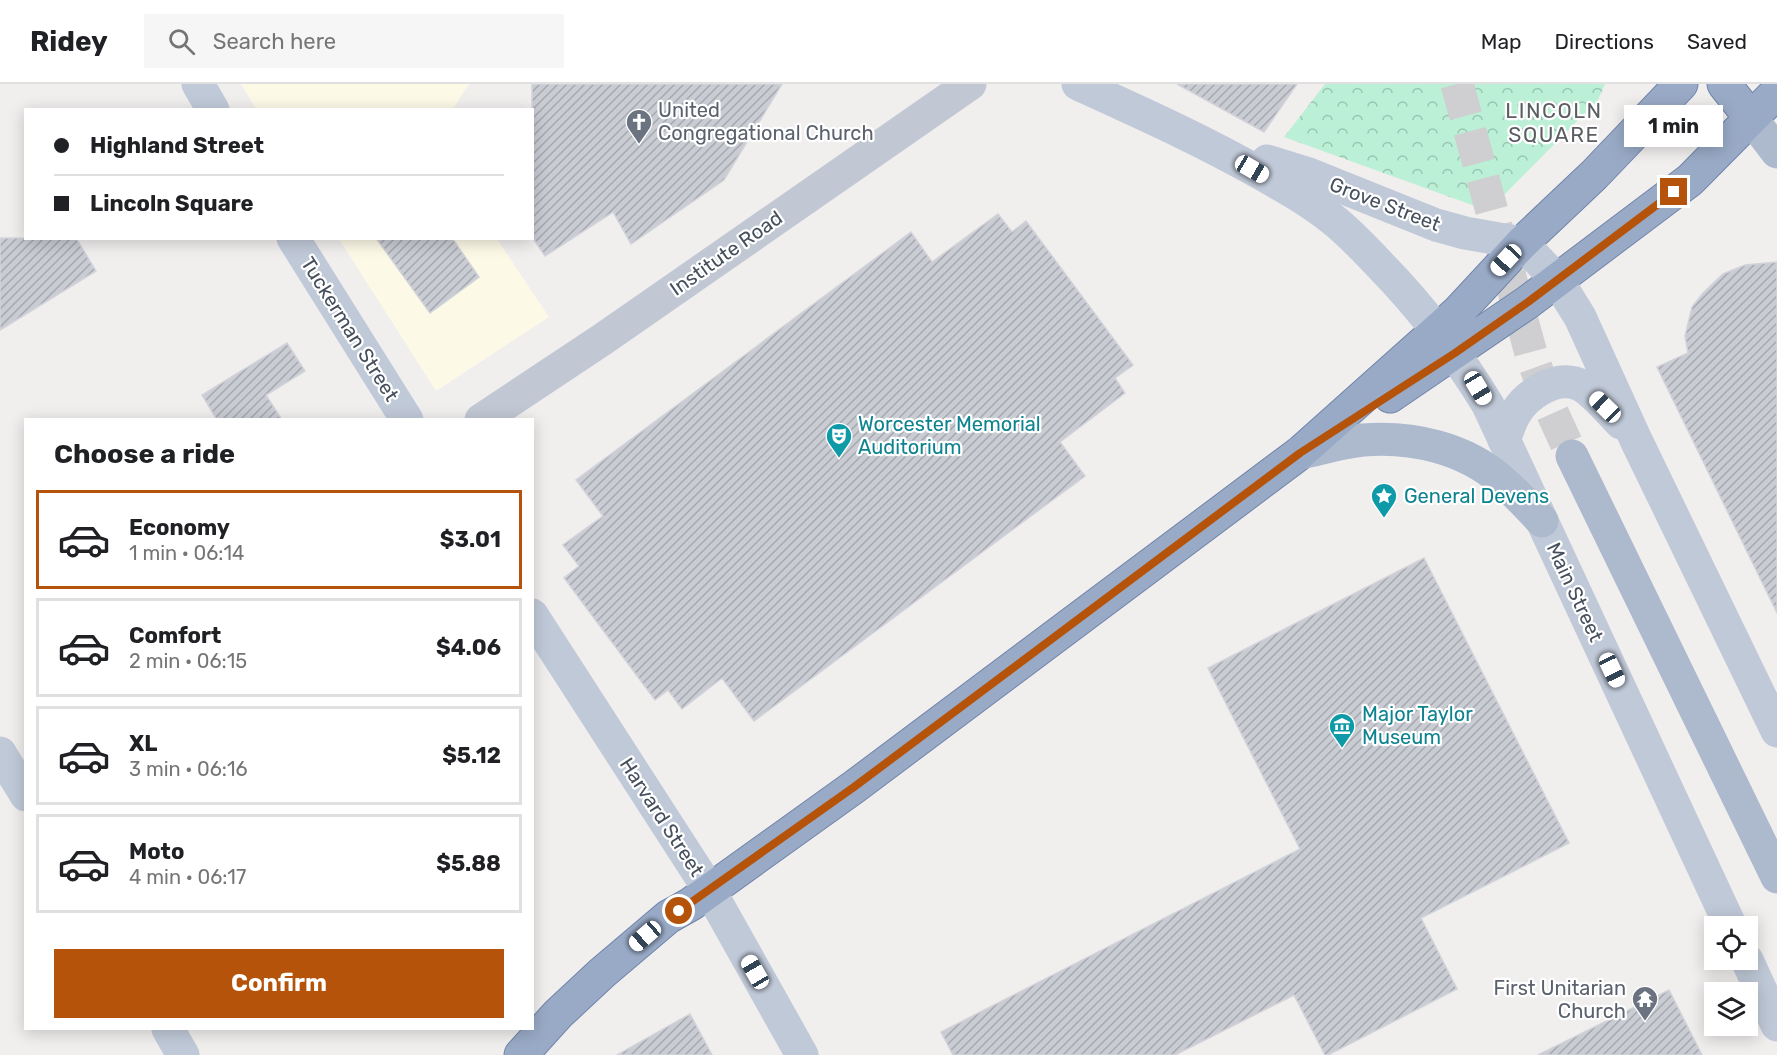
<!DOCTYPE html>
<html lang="en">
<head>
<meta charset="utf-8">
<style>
	:root { --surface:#fff; --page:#f6f6f6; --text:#202124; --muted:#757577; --line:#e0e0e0; --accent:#b45309 }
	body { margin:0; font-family:Rubik,sans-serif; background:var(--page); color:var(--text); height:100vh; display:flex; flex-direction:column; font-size:22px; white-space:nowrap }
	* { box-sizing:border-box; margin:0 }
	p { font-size:20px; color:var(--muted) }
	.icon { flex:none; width:33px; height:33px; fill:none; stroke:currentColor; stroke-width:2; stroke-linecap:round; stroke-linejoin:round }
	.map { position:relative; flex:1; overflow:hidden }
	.side { position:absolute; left:24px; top:334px; width:510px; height:612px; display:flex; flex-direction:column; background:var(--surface); border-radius:0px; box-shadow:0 3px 15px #0003 }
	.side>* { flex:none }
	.banner { position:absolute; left:24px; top:24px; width:510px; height:132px; border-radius:0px; box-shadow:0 3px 15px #0003; display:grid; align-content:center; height:132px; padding:0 30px; background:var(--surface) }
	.fabs { position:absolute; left:1704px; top:832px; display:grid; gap:12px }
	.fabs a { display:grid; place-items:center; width:54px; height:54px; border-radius:0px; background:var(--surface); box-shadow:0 3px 15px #0003; font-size:30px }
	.end { position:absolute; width:27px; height:27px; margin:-14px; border:8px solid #b45309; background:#fff; box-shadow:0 0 0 3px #fff }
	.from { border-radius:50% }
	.bubble { position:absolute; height:42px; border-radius:0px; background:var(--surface); box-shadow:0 3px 15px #0003; font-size:20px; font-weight:700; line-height:42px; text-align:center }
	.car { position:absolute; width:18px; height:36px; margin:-18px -9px; border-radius:8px; box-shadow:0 0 4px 2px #0007; background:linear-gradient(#fff 24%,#345 0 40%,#fff 0 76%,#345 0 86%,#fff 0) }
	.banner b { display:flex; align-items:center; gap:21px; height:57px; font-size:22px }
	.banner b+b { border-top:2px solid var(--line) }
	.banner i { width:15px; height:15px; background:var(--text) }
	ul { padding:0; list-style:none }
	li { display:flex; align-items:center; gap:18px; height:99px; margin:0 12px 9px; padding:0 18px; border:3px solid var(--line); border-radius:0px }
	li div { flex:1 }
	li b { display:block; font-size:22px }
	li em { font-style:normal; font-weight:700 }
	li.selected { border-color:var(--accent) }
	li>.icon { width:54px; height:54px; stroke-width:1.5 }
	h2 { padding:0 30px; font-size:27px; line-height:72px }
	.action { display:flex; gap:12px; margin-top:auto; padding:12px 30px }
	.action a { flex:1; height:69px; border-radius:0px; background:var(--accent); color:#fff; font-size:24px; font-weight:700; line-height:69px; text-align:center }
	header { display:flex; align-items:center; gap:36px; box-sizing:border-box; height:84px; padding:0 30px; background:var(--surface); border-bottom:2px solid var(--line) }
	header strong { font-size:28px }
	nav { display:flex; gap:33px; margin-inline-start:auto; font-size:21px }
	.search { width:420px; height:54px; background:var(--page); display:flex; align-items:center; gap:15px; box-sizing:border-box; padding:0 21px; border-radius:0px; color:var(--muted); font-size:22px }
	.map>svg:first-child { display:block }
	.commercial { fill:#fcf9e7 }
	.park { fill:url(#park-crowns) }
	.building { fill:url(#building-hatch); stroke:#d2d3da; stroke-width:1.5 }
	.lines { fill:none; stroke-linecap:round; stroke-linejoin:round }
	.primary-tunnel { stroke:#cfced1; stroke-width:33; stroke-dasharray:33 16; stroke-linecap:butt }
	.trunk-casing { stroke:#7085aa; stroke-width:35 }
	.tertiary { stroke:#c1c8d4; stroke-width:33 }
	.secondary { stroke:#c0c9d8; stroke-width:33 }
	.primary { stroke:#adbace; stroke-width:33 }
	.trunk { stroke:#99aac6; stroke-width:33 }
	.route { stroke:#b45309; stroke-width:8 }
	.labels { text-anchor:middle; stroke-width:4.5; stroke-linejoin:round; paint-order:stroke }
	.worship-label { font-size:20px; fill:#5b616d; stroke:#fff; text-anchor:start }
	.street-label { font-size:20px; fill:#464f5c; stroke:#fff }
	.culture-label { font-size:20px; fill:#0d838f; stroke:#fff; text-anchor:start }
	.neighbourhood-label { font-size:21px; letter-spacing:1.5px; fill:#5b5d63; stroke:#fff }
</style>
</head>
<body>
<header>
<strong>Ridey</strong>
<div class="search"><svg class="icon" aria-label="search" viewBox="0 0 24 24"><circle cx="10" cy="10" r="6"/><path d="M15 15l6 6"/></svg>Search here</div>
<nav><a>Map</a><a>Directions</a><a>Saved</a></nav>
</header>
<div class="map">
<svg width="1777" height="971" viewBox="0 0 1777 971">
	<defs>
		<pattern id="park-crowns" width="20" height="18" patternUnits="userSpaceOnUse" patternTransform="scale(1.5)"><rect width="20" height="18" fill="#bbf0d6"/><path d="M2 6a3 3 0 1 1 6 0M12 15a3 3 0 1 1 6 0" fill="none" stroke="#9ac5b1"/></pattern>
		<pattern id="building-hatch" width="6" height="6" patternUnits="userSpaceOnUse" patternTransform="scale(1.5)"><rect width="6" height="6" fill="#caccd4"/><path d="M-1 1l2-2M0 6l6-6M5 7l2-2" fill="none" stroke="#a6a8af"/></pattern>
	</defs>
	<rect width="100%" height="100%" fill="#f1eeee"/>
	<g class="commercial">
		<path d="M241,0H469L453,25L257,26Z"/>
		<path d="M339,155H497L549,233L436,307Z"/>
	</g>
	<path class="park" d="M1325,0H1605L1598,16L1497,118L1475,122L1284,53Z"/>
	<g class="building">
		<path d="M532,0H782L724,96L631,160L613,128L545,172L532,153Z"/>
		<path d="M1177,0H1297L1264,48Z"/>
		<path d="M998,130L1012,148L1026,137L1133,281L1115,294L1125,309L1060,358L1085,392L754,637L722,594L682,625L668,606L655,616L564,494L579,482L563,461L603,432L576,396L911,148L932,178Z"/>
		<path d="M0,154H76L96,187L0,246Z"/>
		<path d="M376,154H452L479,193L430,229Z"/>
		<path d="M1777,178V529L1657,283L1688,269L1685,252L1692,223L1703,209L1723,190L1745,181Z"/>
		<path d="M287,259L305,287L266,311L282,336H217L202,311Z"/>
		<path d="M1424,474L1569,759L1421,834L1457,905L1328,971H1325L1294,911L1175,971H953L941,948L1300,765L1208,584Z"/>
		<path d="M1669,906L1702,971H1538Z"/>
		<path d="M690,930L712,971H617Z"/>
	</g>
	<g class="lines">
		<path class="primary-tunnel" d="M1457,0L1532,273L1552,328L1572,372"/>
		<g class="trunk-casing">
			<g id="trunk">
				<path d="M1724,0L1751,34"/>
				<path d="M1390,312L1528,218L1690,96L1777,8"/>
				<path d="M521,971L558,930L602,889L668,833L691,820L854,703L1300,369L1459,227L1522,159L1594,91L1681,0"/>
			</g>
		</g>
		<path class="tertiary" d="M481,336L603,255L970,0"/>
		<g class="secondary">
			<path d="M198,0L213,26"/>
			<path d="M1078,0C1139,28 1200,55 1258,88C1283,102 1308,116 1331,134C1349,148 1365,165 1380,181C1422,224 1457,270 1488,321L1731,843"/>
			<path d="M1267,77L1309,90L1436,141L1465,149L1522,159L1557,196L1580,233L1636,356L1777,647"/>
			<path d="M293,154L407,336"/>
			<path d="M1504,356C1508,347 1510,338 1515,330C1526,311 1553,293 1575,299C1589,302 1610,328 1621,339"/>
			<path d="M532,531L710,807L802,971"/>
			<path d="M0,669L26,711"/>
			<path d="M1747,876L1777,941"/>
			<path d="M168,945L183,971"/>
		</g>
		<g class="primary">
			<path d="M1751,34L1777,68"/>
			<path d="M1300,369C1320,365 1342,358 1363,356C1412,352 1465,364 1502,397C1516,409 1529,423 1542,437"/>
			<path d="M1572,372L1777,793"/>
		</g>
		<use href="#trunk" class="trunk"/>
	</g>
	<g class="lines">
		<path class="route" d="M679,827L854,703L1300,369L1455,269L1528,218L1674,108"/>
	</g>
	<defs>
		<g id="church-pin" transform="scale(1.35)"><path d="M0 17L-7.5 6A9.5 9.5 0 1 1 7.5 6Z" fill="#6b7280" stroke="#fff"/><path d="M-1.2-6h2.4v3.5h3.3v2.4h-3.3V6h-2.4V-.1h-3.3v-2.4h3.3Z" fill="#fff"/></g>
		<g id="theatre-pin" transform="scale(1.35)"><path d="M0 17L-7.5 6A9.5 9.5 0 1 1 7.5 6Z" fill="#0f9aa8" stroke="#fff"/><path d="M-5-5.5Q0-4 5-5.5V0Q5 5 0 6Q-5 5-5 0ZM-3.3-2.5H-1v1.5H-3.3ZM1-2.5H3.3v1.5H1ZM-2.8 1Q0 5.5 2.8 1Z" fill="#fff"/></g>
		<g id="sight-pin" transform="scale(1.35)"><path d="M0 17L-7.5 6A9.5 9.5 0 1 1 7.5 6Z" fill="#0f9aa8" stroke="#fff"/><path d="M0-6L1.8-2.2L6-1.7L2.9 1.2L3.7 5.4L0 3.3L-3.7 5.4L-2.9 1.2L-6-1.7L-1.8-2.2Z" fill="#fff"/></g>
		<g id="museum-pin" transform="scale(1.35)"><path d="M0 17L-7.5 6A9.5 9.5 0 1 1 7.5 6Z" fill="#0f9aa8" stroke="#fff"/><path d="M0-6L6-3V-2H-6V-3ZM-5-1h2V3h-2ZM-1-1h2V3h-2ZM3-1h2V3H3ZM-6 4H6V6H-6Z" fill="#fff"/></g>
		<g id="temple-pin" transform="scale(1.35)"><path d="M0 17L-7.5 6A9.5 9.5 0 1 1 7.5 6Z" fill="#6b7280" stroke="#fff"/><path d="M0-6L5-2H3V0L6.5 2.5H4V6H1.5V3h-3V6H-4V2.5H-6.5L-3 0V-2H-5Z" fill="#fff"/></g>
	</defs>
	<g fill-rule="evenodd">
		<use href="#church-pin" x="639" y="38"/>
		<use href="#theatre-pin" x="839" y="352"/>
		<use href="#sight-pin" x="1384" y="412"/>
		<use href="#museum-pin" x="1342" y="642"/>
		<use href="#temple-pin" x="1645" y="915"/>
	</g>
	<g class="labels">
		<g class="worship-label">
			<text x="658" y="33">United<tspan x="658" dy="23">Congregational Church</tspan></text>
			<text x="1626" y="911" text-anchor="end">First Unitarian<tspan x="1626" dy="23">Church</tspan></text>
		</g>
		<g class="street-label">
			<text transform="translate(1385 120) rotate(21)" y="7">Grove Street</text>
			<text transform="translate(726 169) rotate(-35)" y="7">Institute Road</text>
			<text transform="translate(350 245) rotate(58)" y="7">Tuckerman Street</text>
			<text transform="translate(1575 508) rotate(65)" y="7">Main Street</text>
			<text transform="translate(662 733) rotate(57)" y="7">Harvard Street</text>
		</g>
		<g class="culture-label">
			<text x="858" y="347">Worcester Memorial<tspan x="858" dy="23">Auditorium</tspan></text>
			<text x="1404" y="419">General Devens</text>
			<text x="1362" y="637">Major Taylor<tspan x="1362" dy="23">Museum</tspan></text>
		</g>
		<g class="neighbourhood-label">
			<text x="1554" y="34">LINCOLN<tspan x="1554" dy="24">SQUARE</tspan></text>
		</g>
	</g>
</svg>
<div class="fabs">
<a><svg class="icon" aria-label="locate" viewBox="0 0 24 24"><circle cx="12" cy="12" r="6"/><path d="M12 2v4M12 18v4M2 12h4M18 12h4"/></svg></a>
<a><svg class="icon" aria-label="layers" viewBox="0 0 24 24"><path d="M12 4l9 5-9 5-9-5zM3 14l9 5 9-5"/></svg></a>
</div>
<i class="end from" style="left:679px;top:827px"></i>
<i class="end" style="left:1674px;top:108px"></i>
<div class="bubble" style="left:1624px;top:21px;width:99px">1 min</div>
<i class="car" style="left:1252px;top:85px;rotate:120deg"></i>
<i class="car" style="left:1506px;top:176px;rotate:223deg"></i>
<i class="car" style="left:1478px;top:304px;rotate:149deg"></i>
<i class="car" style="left:1605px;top:323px;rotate:314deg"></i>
<i class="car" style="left:1612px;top:586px;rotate:155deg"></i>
<i class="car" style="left:645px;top:852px;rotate:229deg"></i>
<i class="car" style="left:755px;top:888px;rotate:330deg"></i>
<div class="banner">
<b><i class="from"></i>Highland Street</b>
<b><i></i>Lincoln Square</b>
</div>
<section class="side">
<h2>Choose a ride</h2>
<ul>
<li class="selected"><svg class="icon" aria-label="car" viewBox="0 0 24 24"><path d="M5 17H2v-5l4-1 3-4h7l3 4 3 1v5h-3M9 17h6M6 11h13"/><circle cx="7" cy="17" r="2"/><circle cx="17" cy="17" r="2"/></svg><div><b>Economy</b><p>1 min · 06:14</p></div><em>$3.01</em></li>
<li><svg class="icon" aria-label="car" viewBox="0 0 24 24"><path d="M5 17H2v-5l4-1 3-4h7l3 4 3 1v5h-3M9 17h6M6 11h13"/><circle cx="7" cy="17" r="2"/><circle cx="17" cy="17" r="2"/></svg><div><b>Comfort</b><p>2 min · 06:15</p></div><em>$4.06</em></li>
<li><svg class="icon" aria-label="car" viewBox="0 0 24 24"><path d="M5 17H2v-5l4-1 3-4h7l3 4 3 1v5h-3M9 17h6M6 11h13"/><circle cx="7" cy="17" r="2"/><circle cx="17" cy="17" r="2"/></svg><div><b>XL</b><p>3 min · 06:16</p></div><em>$5.12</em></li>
<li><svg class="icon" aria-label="car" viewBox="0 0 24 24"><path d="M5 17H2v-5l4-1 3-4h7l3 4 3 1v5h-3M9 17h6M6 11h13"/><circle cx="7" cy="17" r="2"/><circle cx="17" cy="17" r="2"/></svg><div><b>Moto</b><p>4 min · 06:17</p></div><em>$5.88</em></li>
</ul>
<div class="action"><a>Confirm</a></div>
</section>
</div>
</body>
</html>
